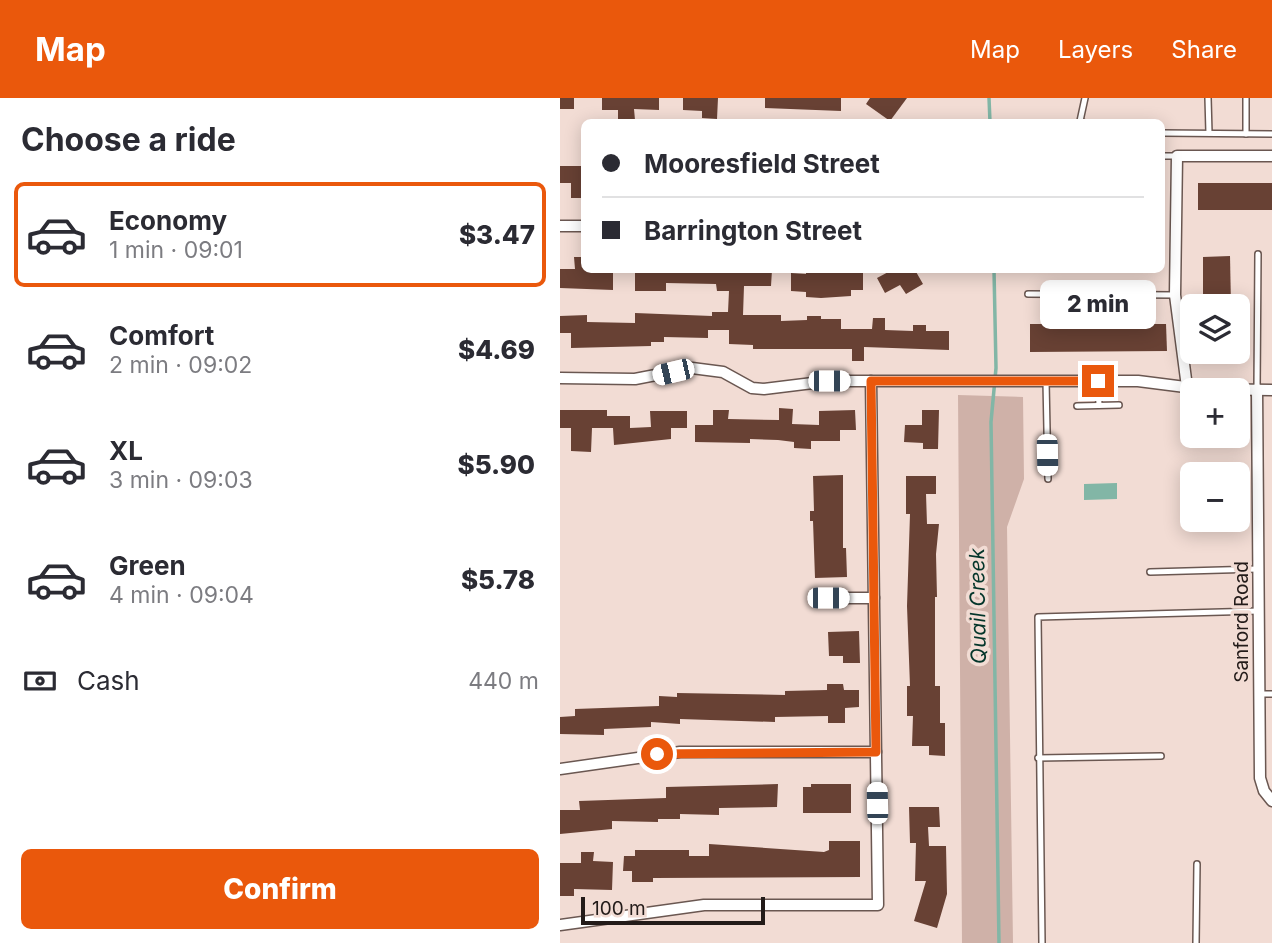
<!DOCTYPE html>
<html lang="en">
<head>
<meta charset="utf-8">
<style>
	:root { --surface:#fff; --page:#f2f2f3; --text:#2b2b33; --muted:#7c7c81; --line:#e1e1e2; --accent:#ea580c }
	body { margin:0; font-family:Inter,sans-serif; background:var(--page); color:var(--text); height:100vh; display:flex; flex-direction:column; font-size:26px; white-space:nowrap }
	* { box-sizing:border-box; margin:0 }
	p { font-size:23px; color:var(--muted) }
	.icon { flex:none; width:38px; height:38px; fill:none; stroke:currentColor; stroke-width:2; stroke-linecap:round; stroke-linejoin:round }
	.map { position:relative; flex:1; overflow:hidden }
	.panel { display:flex; flex-direction:column; background:var(--surface); width:560px }
	.panel>* { flex:none }
	.hud { position:absolute; left:21px; top:21px; width:584px; height:154px; border-radius:10px; box-shadow:0 4px 18px #0003; display:grid; align-content:center; height:154px; padding:0 21px; background:var(--surface) }
	.tools { position:absolute; left:620px; top:196px; display:grid; gap:14px }
	.tools a { display:grid; place-items:center; width:70px; height:70px; border-radius:10px; background:var(--surface); box-shadow:0 4px 18px #0003; font-size:35px }
	.scale { position:absolute; left:21px; bottom:18px; width:184px; box-sizing:border-box; padding-left:7px; border:4px solid #231b19; border-top:0; font-size:19px; line-height:24px; white-space:nowrap; color:#231b19; -webkit-text-stroke:5px #f2dcd4; paint-order:stroke }
	.end { position:absolute; width:32px; height:32px; margin:-16px; border:9px solid #ea580c; background:#fff; box-shadow:0 0 0 4px #fff }
	.from { border-radius:50% }
	.bubble { position:absolute; height:49px; border-radius:10px; background:var(--surface); box-shadow:0 4px 18px #0003; font-size:23px; font-weight:800; line-height:49px; text-align:center }
	.car { position:absolute; width:21px; height:42px; margin:-21px -10px; border-radius:9px; box-shadow:0 0 5px 2px #0007; background:linear-gradient(#fff 24%,#345 0 40%,#fff 0 76%,#345 0 86%,#fff 0) }
	.hud b { display:flex; align-items:center; gap:24px; height:66px; font-size:26px }
	.hud b+b { border-top:2px solid var(--line) }
	.hud i { width:18px; height:18px; background:var(--text) }
	ul { padding:0; list-style:none }
	li { display:flex; align-items:center; gap:21px; height:105px; margin:0 14px 10px; padding:0 7px; border:4px solid transparent; border-radius:10px }
	li div { flex:1 }
	li b { display:block; font-size:26px }
	li em { font-style:normal; font-weight:800 }
	li.on { border-color:var(--accent) }
	li>.icon { width:63px; height:63px; stroke-width:1.5 }
	h2 { padding:0 21px; font-size:32px; line-height:84px }
	.pay { display:flex; align-items:center; gap:18px; height:77px; padding:0 21px; font-size:26px }
	.pay p { margin-inline-start:auto }
	.cta { display:flex; gap:14px; margin-top:auto; padding:14px 21px }
	.cta a { flex:1; height:80px; border-radius:10px; background:var(--accent); color:#fff; font-size:28px; font-weight:800; line-height:80px; text-align:center }
	header { display:flex; align-items:center; gap:42px; box-sizing:border-box; height:98px; padding:0 35px; background:var(--accent); color:#fff }
	header strong { font-size:33px }
	nav { display:flex; gap:38px; margin-inline-start:auto; font-size:24px }
	main { display:flex; flex:1; min-height:0 }
	.map>svg:first-child { display:block }
	.green { fill:#cfb1a8 }
	.water { fill:#82b6a6 }
	.lines { fill:none; stroke-linecap:round; stroke-linejoin:round }
	.stream { stroke:#82b6a6; stroke-width:3.5 }
	.building { fill:#684134 }
	.lane-casing { stroke:#6a5751; stroke-width:8 }
	.street-casing { stroke:#6a5751; stroke-width:13 }
	.lane { stroke:#fff; stroke-width:5 }
	.street { stroke:#fff; stroke-width:10 }
	.route { stroke:#ea580c; stroke-width:9 }
	.labels { text-anchor:middle; stroke-width:7; stroke-linejoin:round; paint-order:stroke }
	.street-label { font-size:19px; fill:#231b19; stroke:#f2dcd4 }
	.water-label { font-size:21px; font-style:italic; fill:#03352a; stroke:#f2dcd4 }
</style>
</head>
<body>
<header>
<strong>Map</strong>
<nav><a>Map</a><a>Layers</a><a>Share</a></nav>
</header>
<main>
<section class="panel">
<h2>Choose a ride</h2>
<ul>
<li class="on"><svg class="icon" aria-label="car" viewBox="0 0 24 24"><path d="M5 17H2v-5l4-1 3-4h7l3 4 3 1v5h-3M9 17h6M6 11h13"/><circle cx="7" cy="17" r="2"/><circle cx="17" cy="17" r="2"/></svg><div><b>Economy</b><p>1 min · 09:01</p></div><em>$3.47</em></li>
<li><svg class="icon" aria-label="car" viewBox="0 0 24 24"><path d="M5 17H2v-5l4-1 3-4h7l3 4 3 1v5h-3M9 17h6M6 11h13"/><circle cx="7" cy="17" r="2"/><circle cx="17" cy="17" r="2"/></svg><div><b>Comfort</b><p>2 min · 09:02</p></div><em>$4.69</em></li>
<li><svg class="icon" aria-label="car" viewBox="0 0 24 24"><path d="M5 17H2v-5l4-1 3-4h7l3 4 3 1v5h-3M9 17h6M6 11h13"/><circle cx="7" cy="17" r="2"/><circle cx="17" cy="17" r="2"/></svg><div><b>XL</b><p>3 min · 09:03</p></div><em>$5.90</em></li>
<li><svg class="icon" aria-label="car" viewBox="0 0 24 24"><path d="M5 17H2v-5l4-1 3-4h7l3 4 3 1v5h-3M9 17h6M6 11h13"/><circle cx="7" cy="17" r="2"/><circle cx="17" cy="17" r="2"/></svg><div><b>Green</b><p>4 min · 09:04</p></div><em>$5.78</em></li>
</ul>
<div class="pay"><svg class="icon" aria-label="cash" viewBox="0 0 24 24"><path d="M3 7h18v10H3z"/><circle cx="12" cy="12" r="2"/></svg>Cash<p>440 m</p></div>
<div class="cta"><a>Confirm</a></div>
</section>
<div class="map">
<svg width="712" height="845" viewBox="0 0 712 845">
	<rect width="100%" height="100%" fill="#f2dcd4"/>
	<path class="green" d="M398,297L463,299L464,381L447,429L453,845H402Z"/>
	<path class="water" d="M557,385V401L524,402V386Z"/>
	<g class="lines">
		<g class="stream">
			<path d="M429,0L430,24"/>
			<path d="M434,172L436,270L431,324L439,845"/>
		</g>
	</g>
	<g class="building">
		<rect x="0" y="0" width="14" height="11"/>
		<path d="M42,0H99V12L74,11L75,22H58V12H42Z"/>
		<path d="M123,0H158L157,21L142,20V13L123,12Z"/>
		<path d="M205,0H281V13L205,10Z"/>
		<path d="M310,0H347L330,23L306,6Z"/>
		<path d="M0,68H24V100H11V85H0Z"/>
		<rect x="638" y="85" width="74" height="27"/>
		<path d="M670,158L671,208H643V159Z"/>
		<path d="M14,159H24V172H53V192L0,190V171H15Z"/>
		<path d="M89,172H212L211,188H184L183,217H221V223L247,222V218H261V221H281V231H312L313,220H325V232L353,233V227H366V233H389V252L304,249V263H292V251H193V247L169,246V232H148V240L104,239V244H91V248L11,250V235H0V218L27,217V224L75,225V215L152,218V214H168L169,193H157L156,186L106,185V193H75V175H89Z"/>
		<path d="M246,172L303,175V192H291V198L261,200L246,199V194L231,193V175L246,176Z"/>
		<path d="M332,172H355L363,186L346,196L340,187L325,195L317,180Z"/>
		<path d="M470,226H606L607,253L470,254Z"/>
		<path d="M219,310L233,311L232,326L259,327V313L295,312L296,332H280V343H251V351L234,350V344L218,342L190,341V345L135,344V327H153V312H169L168,321L219,322Z"/>
		<path d="M0,312H47V318H70V330L91,329L90,313H127V330H111V341L54,347L53,330H32L31,354L11,353V330H0Z"/>
		<path d="M362,312H379L378,351H363V345L344,344L345,327H362Z"/>
		<path d="M283,377V450H286L287,479L255,480L253,423H250V413H254L253,378Z"/>
		<path d="M346,378H376V396H366L367,426H379L376,456L377,499H375V588H380V625H385V658L369,657V648H352L353,618H347V588H350L347,508L350,416H346Z"/>
		<path d="M299,533L300,565H283V558H269L268,534Z"/>
		<path d="M267,586H283L284,592H299V609L285,610V625H268V618L215,619V624L120,621V626L91,624V629L44,631V637L0,636V619L15,618V611L99,608V598L117,599V595L225,597V593L267,592Z"/>
		<path d="M218,686L217,709L159,710V717L120,716V721H98V724L52,723V731L0,736V712H20L19,703L106,700V689Z"/>
		<path d="M251,686H291V715H243V689H251Z"/>
		<path d="M349,709H379L380,729H368L369,748H386L387,796L377,830L354,823L366,783H355L356,745H350Z"/>
		<path d="M269,743H300V779L93,780V784H72V773H63L64,758H75V752H129V758H149V746L264,754L269,752Z"/>
		<path d="M21,754H34L33,763L53,764L52,792L14,791V798H0V765H21Z"/>
	</g>
	<g class="lines">
		<g class="lane-casing">
			<g id="lane">
				<path d="M648,0L649,35"/>
				<path d="M686,0V36"/>
				<path d="M523,24L520,23L525,0"/>
				<path d="M602,35L712,36"/>
				<path d="M602,58H616"/>
				<path d="M468,196L615,197"/>
				<path d="M486,283L488,381"/>
				<path d="M538,283L539,307"/>
				<path d="M697,291L698,156"/>
				<path d="M517,308L559,307"/>
				<path d="M590,474L698,471"/>
				<path d="M699,596H712"/>
				<path d="M478,660L601,658"/>
				<path d="M482,845L478,519L699,513"/>
				<path d="M636,845L637,766"/>
			</g>
		</g>
		<g class="street-casing">
			<g id="street">
				<path d="M0,128H24"/>
				<path d="M0,280L75,281L132,270L163,274L192,290L204,291L269,283H578L641,291L712,292"/>
				<path d="M627,289L615,197L617,58H712"/>
				<path d="M697,291L700,680L704,693L712,703"/>
				<path d="M268,500H314"/>
				<path d="M0,671L120,654H316"/>
				<path d="M0,827L144,807H318L311,283"/>
			</g>
		</g>
		<use href="#lane" class="lane"/>
		<use href="#street" class="street"/>
	</g>
	<g class="lines">
		<path class="route" d="M97,656L316,654L311,283H538"/>
	</g>
	<g class="labels">
		<g class="street-label">
			<text transform="translate(681 524) rotate(-90)" y="7">Sanford Road</text>
		</g>
		<g class="water-label">
			<text transform="translate(418 508) rotate(-91)" y="7">Quail Creek</text>
		</g>
	</g>
</svg>
<div class="tools">
<a><svg class="icon" aria-label="layers" viewBox="0 0 24 24"><path d="M12 4l9 5-9 5-9-5zM3 14l9 5 9-5"/></svg></a>
<a>+</a>
<a>−</a>
</div>
<div class="scale">100 m</div>
<i class="end from" style="left:97px;top:656px"></i>
<i class="end" style="left:538px;top:283px"></i>
<div class="bubble" style="left:480px;top:182px;width:116px">2 min</div>
<i class="car" style="left:113px;top:274px;rotate:257deg"></i>
<i class="car" style="left:269px;top:283px;rotate:90deg"></i>
<i class="car" style="left:487px;top:357px;rotate:179deg"></i>
<i class="car" style="left:268px;top:500px;rotate:90deg"></i>
<i class="car" style="left:317px;top:705px;rotate:359deg"></i>
<div class="hud">
<b><i class="from"></i>Mooresfield Street</b>
<b><i></i>Barrington Street</b>
</div>
</div>
</main>
</body>
</html>
